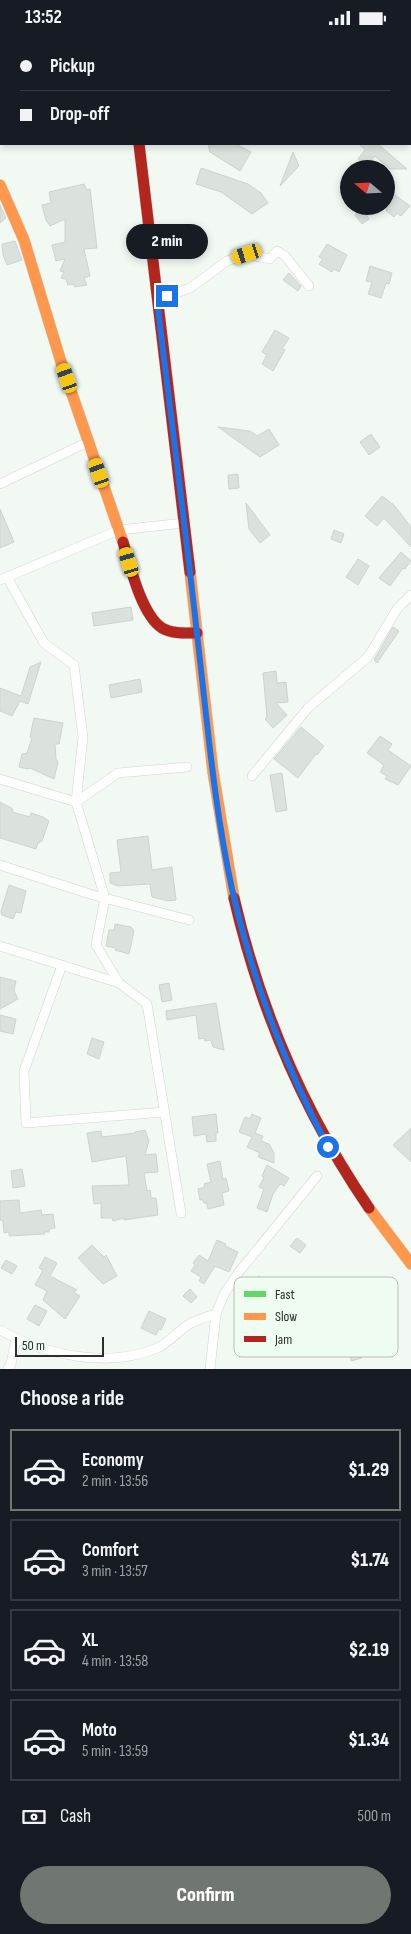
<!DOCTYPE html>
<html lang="en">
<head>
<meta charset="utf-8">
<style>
	:root { --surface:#171b24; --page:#20242c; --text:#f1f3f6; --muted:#9ea1a6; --line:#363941; --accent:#707670 }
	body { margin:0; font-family:"Sofia Sans Condensed",sans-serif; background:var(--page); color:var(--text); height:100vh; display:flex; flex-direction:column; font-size:19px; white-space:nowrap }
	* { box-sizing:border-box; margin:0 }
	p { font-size:16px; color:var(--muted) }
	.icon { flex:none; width:28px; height:28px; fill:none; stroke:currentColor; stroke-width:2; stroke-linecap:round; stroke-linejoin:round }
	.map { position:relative; height:1334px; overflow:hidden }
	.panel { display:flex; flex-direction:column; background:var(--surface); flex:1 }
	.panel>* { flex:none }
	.top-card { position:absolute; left:0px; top:0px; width:411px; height:110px; box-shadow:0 2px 8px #0003; display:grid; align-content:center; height:110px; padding:0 20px; background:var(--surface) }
	.needle { width:32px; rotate:289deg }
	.tools { position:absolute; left:340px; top:125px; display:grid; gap:10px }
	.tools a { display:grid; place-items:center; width:55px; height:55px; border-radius:50%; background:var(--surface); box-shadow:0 2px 8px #0003; font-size:25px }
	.scale { position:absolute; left:15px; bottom:12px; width:89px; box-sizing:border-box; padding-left:5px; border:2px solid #2a2f2a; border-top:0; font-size:14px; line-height:18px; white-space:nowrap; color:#2a2f2a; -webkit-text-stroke:4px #effcf1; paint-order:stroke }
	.end { position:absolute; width:22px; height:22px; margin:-11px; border:6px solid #1a73e8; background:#fff; box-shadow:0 0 0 2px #fff }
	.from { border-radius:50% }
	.bubble { position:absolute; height:35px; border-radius:18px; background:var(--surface); box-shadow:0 2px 8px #0003; font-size:16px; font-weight:800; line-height:35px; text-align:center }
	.car { position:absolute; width:15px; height:30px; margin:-15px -8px; border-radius:6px; box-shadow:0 0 4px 1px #0007; background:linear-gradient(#f5c518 24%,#345 0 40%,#f5c518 0 76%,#345 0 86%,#f5c518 0) }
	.top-card b { display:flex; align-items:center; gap:18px; height:48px; font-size:19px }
	.top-card b+b { border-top:1px solid var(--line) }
	.top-card i { width:12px; height:12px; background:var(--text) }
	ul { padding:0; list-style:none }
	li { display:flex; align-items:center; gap:15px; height:82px; margin:0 10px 8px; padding:0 10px; border:2px solid var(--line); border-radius:0px }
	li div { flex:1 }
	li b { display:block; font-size:19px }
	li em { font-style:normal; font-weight:800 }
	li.selected { border-color:var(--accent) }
	li>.icon { width:45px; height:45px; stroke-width:1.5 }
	h2 { padding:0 20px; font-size:22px; line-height:60px }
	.pay { display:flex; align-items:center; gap:12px; height:55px; padding:0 20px; font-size:19px }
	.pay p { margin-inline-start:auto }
	.primary-button { display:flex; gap:10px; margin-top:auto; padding:10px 20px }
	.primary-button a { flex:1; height:58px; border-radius:30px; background:var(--accent); color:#fff; font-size:20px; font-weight:800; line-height:58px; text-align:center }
	.status { display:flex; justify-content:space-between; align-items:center; height:35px; padding:0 25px; background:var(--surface); direction:ltr }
	.status svg { height:14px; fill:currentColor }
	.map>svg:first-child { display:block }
	.building { fill:#dbe1dc; stroke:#ced3ce }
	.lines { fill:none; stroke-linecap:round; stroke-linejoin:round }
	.street-casing { stroke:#cfd5d0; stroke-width:10 }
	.fast-casing { stroke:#cfd5d0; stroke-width:12 }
	.slow-casing { stroke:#cfd5d0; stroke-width:12 }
	.jam-casing { stroke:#cfd5d0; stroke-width:12 }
	.street { stroke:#fdfefd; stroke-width:9 }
	.fast { stroke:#63d668; stroke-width:11 }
	.slow { stroke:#ff974d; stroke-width:11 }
	.jam { stroke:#b3261e; stroke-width:11 }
	.route { stroke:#1a73e8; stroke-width:6 }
	.key { fill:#effcf1; stroke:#b4beb5; stroke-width:1 }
	.key-label { font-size:14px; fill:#2a2f2a }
</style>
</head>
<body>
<div class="status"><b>13:52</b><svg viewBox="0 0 49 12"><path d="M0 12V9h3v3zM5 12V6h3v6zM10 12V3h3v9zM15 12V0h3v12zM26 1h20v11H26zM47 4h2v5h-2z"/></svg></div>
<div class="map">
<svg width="411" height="1334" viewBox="0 0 411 1334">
	<rect width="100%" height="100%" fill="#f2f9f3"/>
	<g class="building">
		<path d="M208,109H236L251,117L240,136L210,117Z"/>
		<path d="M359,109H378L407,134H390L375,121L366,131L358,124L365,115Z"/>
		<path d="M293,117L299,131L280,151Z"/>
		<path d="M201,133L248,149L261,158L268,168L252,179L221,157L196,149Z"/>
		<path d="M84,149L87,155L90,154L97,213L84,214L90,241L84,243L87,250L75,252L72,249L68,250L66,244L61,243L64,237L60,236L65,224L56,226L52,210L65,207V184L50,191L46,185L42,170L51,168L49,157Z"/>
		<path d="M391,157L410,171L401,181L397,178L394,182L386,176V164Z"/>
		<path d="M0,170L6,183L0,188Z"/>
		<path d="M362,174L369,184L362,189L355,180Z"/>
		<path d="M15,206L22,225L7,230L3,220L2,209Z"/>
		<path d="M327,209L347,220L339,237L334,234L332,237L319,229L323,224L319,222Z"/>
		<path d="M370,231L392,238L389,249L386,248L381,263L368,259L372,247L366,246Z"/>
		<path d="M289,238L301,251L298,256L283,245Z"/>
		<path d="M275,295L289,303L282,314L285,315L273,336L262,329L267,320L262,317Z"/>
		<path d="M218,392L250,396L257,401L269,394L279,410L260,422Z"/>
		<path d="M371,399L380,412L369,420L360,407Z"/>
		<path d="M238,439L239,453L229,454L228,440Z"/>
		<path d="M382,461L394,470L411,492V512L384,483L377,491L365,481Z"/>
		<path d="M246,468L270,500L260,508L249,494Z"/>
		<path d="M0,474L14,507L0,513Z"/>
		<path d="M334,495L344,499L341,508L331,504Z"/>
		<path d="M401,517L411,526L405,534L403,533L390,551L379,543Z"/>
		<path d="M358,524L369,531L358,550L346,542Z"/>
		<path d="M131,572L133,585L94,591L92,578Z"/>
		<path d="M393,592L399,596L377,628L374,625Z"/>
		<path d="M41,627L28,669L20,666L12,681L0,676V653L21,661L30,632Z"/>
		<path d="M276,636L277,648L286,647L288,667L276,668L287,680L273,693L265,684L267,682L263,638Z"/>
		<path d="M140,644L142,657L111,663L109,650Z"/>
		<path d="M34,683L63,688L59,709H55L56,724L58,727L54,744L30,733L28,734L19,732L22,719L27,718L32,703L30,702Z"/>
		<path d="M301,692L324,711L317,720L316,719L298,743L274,724Z"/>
		<path d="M380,701L392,709L388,715L411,731L398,750L385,744L387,741L380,737L384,730L367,718Z"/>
		<path d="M282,738L287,775L276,777L270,740Z"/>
		<path d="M0,767L13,774L12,777L30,782L31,778L43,782L49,786L42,806L38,808L36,814L0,803Z"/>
		<path d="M148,801L152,835L172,832L176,865L168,866L152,862L150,849L118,851L110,848V838L121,837L117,805Z"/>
		<path d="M9,850L26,856L21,878L16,877L13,884L2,880L1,876Z"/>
		<path d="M115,889L131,892L134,896L129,919L115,915L116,913L106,911L109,895H114Z"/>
		<path d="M0,942L16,946L14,956L18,964L0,974Z"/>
		<path d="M169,948L172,965L162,967L159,950Z"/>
		<path d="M216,968L224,1015L213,1012L211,1005L205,1006L204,1003L199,1004L196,980L167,985L166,976Z"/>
		<path d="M0,980L16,984L13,999L0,996Z"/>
		<path d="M92,1003L104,1007L99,1024L87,1019Z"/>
		<path d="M216,1079L218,1098H216V1106L207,1107L206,1099L194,1101L192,1082Z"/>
		<path d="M252,1079L261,1083L255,1098L263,1101L261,1106L269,1109L274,1118V1128L258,1122L260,1118L247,1112L252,1102L239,1097L245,1082L250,1084Z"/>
		<path d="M411,1093V1127L393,1110Z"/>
		<path d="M145,1095L149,1106L145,1120L156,1119L158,1137L144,1138L147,1156L150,1155L151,1163H156L158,1180L124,1185V1183L113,1186L112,1183H101V1168L94,1169L92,1151L129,1150L126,1121L92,1127L87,1098L101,1096L102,1102L135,1098V1097Z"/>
		<path d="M220,1126L223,1144L226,1143L229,1156L222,1158L224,1170L208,1174L207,1168H204L203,1165H200L198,1154L205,1152L204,1149L211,1147L207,1129Z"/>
		<path d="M267,1130L289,1143L284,1151L280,1149L273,1159L267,1177L257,1173L264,1154L259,1152L264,1142L262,1141Z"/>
		<path d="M22,1134L25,1151L13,1153L11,1136Z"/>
		<path d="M19,1165L20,1178L41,1175L42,1180L53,1179L55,1193L49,1194V1197H44L45,1199L9,1201V1197L4,1198L3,1186L0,1185V1166Z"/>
		<path d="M297,1203L306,1210L300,1218L290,1211Z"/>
		<path d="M217,1205L226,1209L225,1211L238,1217L229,1237L215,1231L204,1249L199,1246L201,1242L191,1236L195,1230L193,1228L199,1220L208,1226Z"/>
		<path d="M92,1210L104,1222L106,1220L117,1241L103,1249L78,1223Z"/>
		<path d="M45,1222L57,1228L50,1241L77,1255L73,1257L80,1261L65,1284L43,1265L47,1256L35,1250L43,1235L39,1233Z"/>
		<path d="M6,1225L17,1231L12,1239L1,1233Z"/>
		<path d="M259,1241L269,1247L260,1262L250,1257Z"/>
		<path d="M190,1254L197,1262L191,1268L183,1261Z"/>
		<path d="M35,1270L47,1276L39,1291L27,1284Z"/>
		<path d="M149,1276L166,1284L161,1295L159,1294L156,1300L141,1293Z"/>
		<path d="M360,1313L362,1323L351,1326L350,1316Z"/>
	</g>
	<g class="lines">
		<g class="street-casing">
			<g id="street">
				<path d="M114,0V1"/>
				<path d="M157,265L190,253L227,226L247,219L270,224L277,216L285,221L309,251"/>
				<path d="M0,449L88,407"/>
				<path d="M7,542L44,608L74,630L83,702L76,767L105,863L96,910L119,948L147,969L181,1178"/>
				<path d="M0,545L119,495L184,488"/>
				<path d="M252,741L308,673L368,622L397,574L411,560"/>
				<path d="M0,744L76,767L118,738L187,732"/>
				<path d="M0,830L93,860L189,885"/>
				<path d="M0,911L119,948"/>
				<path d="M62,930L24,1036L26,1088L164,1077"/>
				<path d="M0,1295C45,1320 108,1334 157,1313C169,1308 177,1297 188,1290C197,1284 206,1282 216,1279"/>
				<path d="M8,1334L11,1329L16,1304"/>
				<path d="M210,1334L216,1279L224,1259L239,1237L317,1141"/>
			</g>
		</g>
		<g class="fast-casing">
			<path id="fast" d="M126,0V1"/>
		</g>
		<g class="slow-casing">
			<g id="slow">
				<path d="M0,150L24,205L61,327L123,507"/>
				<path d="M190,537L213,737L234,863"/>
				<path d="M369,1173L411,1229"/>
			</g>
		</g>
		<g class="jam-casing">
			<g id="jam">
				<path d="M139,109L190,537"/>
				<path d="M123,507C130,530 141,579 162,593C172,599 186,598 197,598"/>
				<path d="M234,863C260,975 304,1078 369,1173"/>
			</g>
		</g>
		<use href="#street" class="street"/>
		<use href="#fast" class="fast"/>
		<use href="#slow" class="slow"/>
		<use href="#jam" class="jam"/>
	</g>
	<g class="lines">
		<path class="route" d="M167,261L157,265C170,376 185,488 197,599C207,684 214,771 232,854C253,947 284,1028 328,1112"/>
	</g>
	<rect x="234" y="1242" width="164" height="80" rx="8" class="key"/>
	<rect x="244" y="1256" width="22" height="6" fill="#63d668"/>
	<rect x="244" y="1278" width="22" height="7" fill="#ff974d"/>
	<rect x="244" y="1301" width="22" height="6" fill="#b3261e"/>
	<g class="key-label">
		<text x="275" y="1264">Fast</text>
		<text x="275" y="1286">Slow</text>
		<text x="275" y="1309">Jam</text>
	</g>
</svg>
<div class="tools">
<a><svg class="needle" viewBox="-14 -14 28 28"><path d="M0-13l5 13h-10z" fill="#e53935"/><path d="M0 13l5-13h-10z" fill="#9ea1a6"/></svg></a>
</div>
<div class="scale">50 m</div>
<i class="end from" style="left:328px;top:1112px"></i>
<i class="end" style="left:167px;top:261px"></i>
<div class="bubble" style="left:126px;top:189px;width:82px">2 min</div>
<i class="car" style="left:247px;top:219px;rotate:252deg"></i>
<i class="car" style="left:67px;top:343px;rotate:341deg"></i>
<i class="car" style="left:99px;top:438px;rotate:341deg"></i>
<i class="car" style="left:129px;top:527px;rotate:343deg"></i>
<div class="top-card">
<b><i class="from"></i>Pickup</b>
<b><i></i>Drop-off</b>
</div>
</div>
<section class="panel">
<h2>Choose a ride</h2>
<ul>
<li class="selected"><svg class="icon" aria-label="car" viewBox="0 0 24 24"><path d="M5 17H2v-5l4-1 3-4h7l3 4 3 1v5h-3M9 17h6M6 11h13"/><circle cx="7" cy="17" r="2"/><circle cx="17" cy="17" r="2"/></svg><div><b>Economy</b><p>2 min · 13:56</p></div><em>$1.29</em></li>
<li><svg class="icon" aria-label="car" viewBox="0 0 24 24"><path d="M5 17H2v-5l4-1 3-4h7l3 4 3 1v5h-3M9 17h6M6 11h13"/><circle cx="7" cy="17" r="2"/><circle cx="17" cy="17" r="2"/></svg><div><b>Comfort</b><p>3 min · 13:57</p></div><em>$1.74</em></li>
<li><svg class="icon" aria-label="car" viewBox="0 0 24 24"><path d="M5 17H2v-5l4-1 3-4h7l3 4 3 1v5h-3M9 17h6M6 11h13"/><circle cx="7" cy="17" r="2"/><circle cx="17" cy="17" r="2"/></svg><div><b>XL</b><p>4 min · 13:58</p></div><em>$2.19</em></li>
<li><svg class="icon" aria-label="car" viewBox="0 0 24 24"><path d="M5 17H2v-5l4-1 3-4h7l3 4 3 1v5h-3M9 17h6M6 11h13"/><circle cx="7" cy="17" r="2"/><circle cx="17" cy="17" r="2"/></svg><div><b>Moto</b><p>5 min · 13:59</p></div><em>$1.34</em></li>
</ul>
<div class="pay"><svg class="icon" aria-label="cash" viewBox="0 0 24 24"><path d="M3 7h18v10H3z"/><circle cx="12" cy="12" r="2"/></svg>Cash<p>500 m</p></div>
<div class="primary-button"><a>Confirm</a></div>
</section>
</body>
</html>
